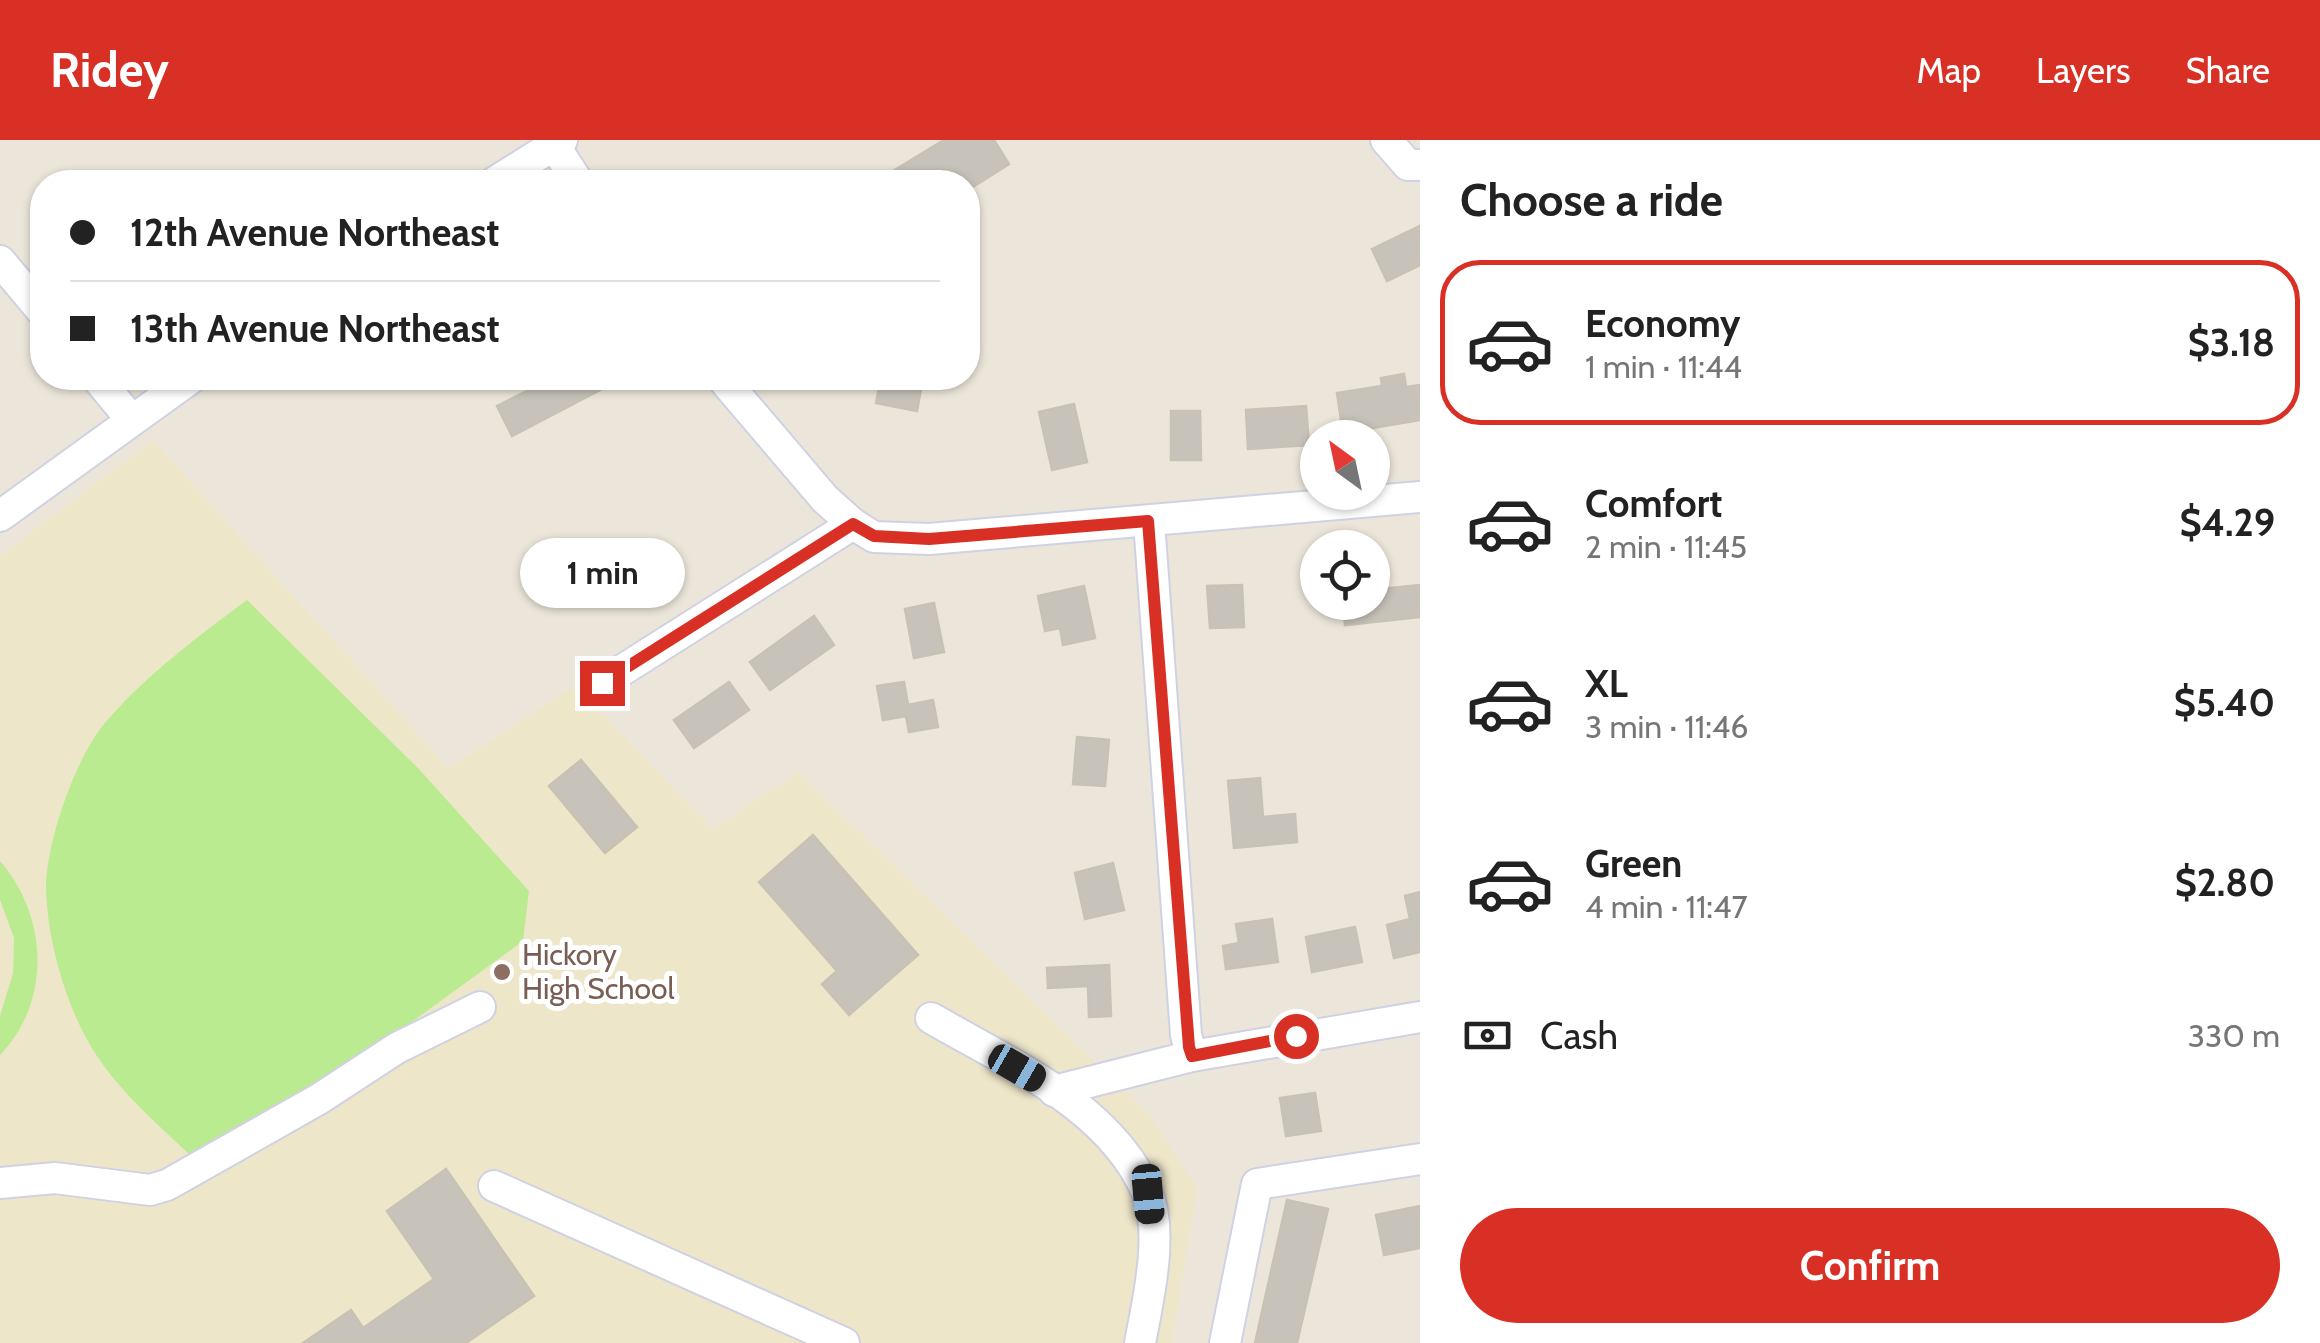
<!DOCTYPE html>
<html lang="en">
<head>
<meta charset="utf-8">
<style>
	:root { --surface:#fff; --page:#f6f6f6; --text:#222; --muted:#767676; --line:#e0e0e0; --accent:#d93025 }
	body { margin:0; font-family:Cabin,sans-serif; background:var(--page); color:var(--text); height:100vh; display:flex; flex-direction:column; font-size:38px; white-space:nowrap }
	* { box-sizing:border-box; margin:0 }
	p { font-size:32px; color:var(--muted) }
	.icon { flex:none; width:55px; height:55px; fill:none; stroke:currentColor; stroke-width:2; stroke-linecap:round; stroke-linejoin:round }
	.map { position:relative; flex:1; overflow:hidden }
	.panel { display:flex; flex-direction:column; background:var(--surface); width:900px }
	.panel>* { flex:none }
	.banner { position:absolute; left:30px; top:30px; width:950px; height:220px; border-radius:40px; box-shadow:0 2px 8px #0004; display:grid; align-content:center; height:220px; padding:0 40px; background:var(--surface) }
	.needle { width:65px; rotate:327deg }
	.controls { position:absolute; left:1300px; top:280px; display:grid; gap:20px }
	.controls a { display:grid; place-items:center; width:90px; height:90px; border-radius:50%; background:var(--surface); box-shadow:0 2px 8px #0004; font-size:50px }
	.end { position:absolute; width:45px; height:45px; margin:-22px; border:12px solid #d93025; background:#fff; box-shadow:0 0 0 5px #fff }
	.from { border-radius:50% }
	.bubble { position:absolute; height:70px; border-radius:35px; background:var(--surface); box-shadow:0 2px 8px #0004; font-size:32px; font-weight:800; line-height:70px; text-align:center }
	.car { position:absolute; width:30px; height:60px; margin:-30px -15px; border-radius:12px; box-shadow:0 0 8px 2px #0007; background:linear-gradient(#222 24%,#8ab4d8 0 40%,#222 0 76%,#8ab4d8 0 86%,#222 0) }
	.banner b { display:flex; align-items:center; gap:35px; height:95px; font-size:38px }
	.banner b+b { border-top:2px solid var(--line) }
	.banner i { width:25px; height:25px; background:var(--text) }
	ul { padding:0; list-style:none }
	li { display:flex; align-items:center; gap:30px; height:165px; margin:0 20px 15px; padding:0 20px; border:5px solid transparent; border-radius:40px }
	li div { flex:1 }
	li b { display:block; font-size:38px }
	li em { font-style:normal; font-weight:800 }
	li.active { border-color:var(--accent) }
	li>.icon { width:90px; height:90px; stroke-width:1.5 }
	h2 { padding:0 40px; font-size:45px; line-height:120px }
	.pay { display:flex; align-items:center; gap:25px; height:110px; padding:0 40px; font-size:38px }
	.pay p { margin-inline-start:auto }
	.cta { display:flex; gap:20px; margin-top:auto; padding:20px 40px }
	.cta a { flex:1; height:115px; border-radius:60px; background:var(--accent); color:#fff; font-size:40px; font-weight:800; line-height:115px; text-align:center }
	header { display:flex; align-items:center; gap:60px; box-sizing:border-box; height:140px; padding:0 50px; background:var(--accent); color:#fff }
	header strong { font-size:48px }
	nav { display:flex; gap:55px; margin-inline-start:auto; font-size:35px }
	main { display:flex; flex:1; min-height:0 }
	.map>svg:first-child { display:block }
	.education { fill:#eee6c9 }
	.pitch { fill:#bbeb91 }
	.building { fill:#c7c3ba; stroke:#c7c2b4; stroke-width:2.5 }
	.lines { fill:none; stroke-linecap:round; stroke-linejoin:round }
	.minor-casing { stroke:#d0d1e2; stroke-width:34 }
	.minor { stroke:#fff; stroke-width:30 }
	.route { stroke:#d93025; stroke-width:12 }
	.education-dot { fill:#8d6e63; stroke:#fff; stroke-width:4 }
	.labels { text-anchor:middle; stroke-width:10; stroke-linejoin:round; paint-order:stroke }
	.education-label { font-size:30px; fill:#785e54; stroke:#fff; text-anchor:start }
</style>
</head>
<body>
<header>
<strong>Ridey</strong>
<nav><a>Map</a><a>Layers</a><a>Share</a></nav>
</header>
<main>
<div class="map">
<svg width="1420" height="1203" viewBox="0 0 1420 1203">
	<rect width="100%" height="100%" fill="#ece6da"/>
	<path class="education" d="M153,300L449,628L575,545L712,689L798,632L1150,975L1197,1047L1172,1203H0V416Z"/>
	<g class="pitch">
		<path d="M247,460L418,628L529,751L523,801L361,919L189,1014C149,976 105,939 81,888C61,847 47,793 46,748C46,703 75,619 104,584C146,535 196,498 247,460Z"/>
		<path d="M0,721C48,776 52,861 0,915V876L13,833L14,798L0,760Z"/>
	</g>
	<g class="building">
		<path d="M944,0H994L1009,24L968,50V42H875Z"/>
		<path d="M1420,86V125L1387,141L1372,109Z"/>
		<path d="M1404,234L1406,247L1420,245V280L1343,293L1337,253L1382,246L1381,238Z"/>
		<path d="M553,238H596L602,249L512,296L497,266Z"/>
		<path d="M881,238H923L917,271L876,263Z"/>
		<path d="M1074,264L1087,322L1052,330L1039,272Z"/>
		<path d="M1306,266L1309,305L1248,309L1246,270Z"/>
		<path d="M1171,271H1200L1201,320H1171Z"/>
		<path d="M1242,445L1244,487L1210,488L1207,446Z"/>
		<path d="M1420,445V477L1345,485L1343,462H1372V450Z"/>
		<path d="M1084,446L1095,498L1063,505L1060,488L1045,491L1038,456Z"/>
		<path d="M934,463L944,512L914,518L905,469Z"/>
		<path d="M814,476L834,505L770,550L750,522Z"/>
		<path d="M729,542L749,570L694,608L674,580Z"/>
		<path d="M904,542L908,565L933,560L938,587L909,592L906,576L883,580L877,546Z"/>
		<path d="M1077,597L1109,600L1105,646L1073,644Z"/>
		<path d="M581,620L637,687L605,713L549,646Z"/>
		<path d="M1260,638L1263,677L1295,674L1297,702L1234,708L1228,641Z"/>
		<path d="M813,695L918,815L849,875L822,844L837,831L759,742Z"/>
		<path d="M1113,723L1124,770L1085,779L1075,733Z"/>
		<path d="M1420,752V812L1394,818L1387,785L1410,779L1405,756Z"/>
		<path d="M1272,779L1278,822L1226,829L1223,806L1239,803L1236,784Z"/>
		<path d="M1355,787L1362,822L1312,832L1306,797Z"/>
		<path d="M1109,825L1111,876L1089,877L1088,846L1048,848L1047,828Z"/>
		<path d="M1315,953L1321,991L1286,996L1280,958Z"/>
		<path d="M446,1029L534,1156L466,1203H303L351,1170L363,1188L434,1139L387,1071Z"/>
		<path d="M1287,1060L1328,1069L1297,1203H1255Z"/>
		<path d="M1420,1066V1108L1384,1115L1376,1075Z"/>
	</g>
	<g class="lines">
		<g class="minor-casing">
			<g id="minor">
				<path d="M1386,0L1408,25H1420"/>
				<path d="M554,5L578,42"/>
				<path d="M495,42L562,0"/>
				<path d="M0,121L42,171"/>
				<path d="M97,238L130,278"/>
				<path d="M722,238L825,359L853,384"/>
				<path d="M0,376L191,238"/>
				<path d="M1149,381L1186,895L1192,916L1420,877"/>
				<path d="M602,543L853,384L874,397L929,399L1420,357"/>
				<path d="M931,878C1008,923 1109,965 1147,1052C1164,1094 1148,1160 1140,1203"/>
				<path d="M1054,951L1192,916"/>
				<path d="M0,1043L55,1038L150,1050L167,1045L319,959L397,908L480,867"/>
				<path d="M494,1046L844,1203"/>
				<path d="M1225,1203L1257,1044L1420,1019"/>
			</g>
		</g>
		<use href="#minor" class="minor"/>
	</g>
	<g class="lines">
		<path class="route" d="M602,543L853,384L874,396L929,399L1148,381L1189,907L1192,916L1296,896"/>
	</g>
	<circle class="education-dot" cx="502" cy="832" r="10"/>
	<g class="labels">
		<g class="education-label">
			<text x="522" y="825">Hickory<tspan x="522" dy="34">High School</tspan></text>
		</g>
	</g>
</svg>
<div class="controls">
<a><svg class="needle" viewBox="-14 -14 28 28"><path d="M0-13l5 13h-10z" fill="#e53935"/><path d="M0 13l5-13h-10z" fill="#767676"/></svg></a>
<a><svg class="icon" aria-label="locate" viewBox="0 0 24 24"><circle cx="12" cy="12" r="6"/><path d="M12 2v4M12 18v4M2 12h4M18 12h4"/></svg></a>
</div>
<i class="end from" style="left:1296px;top:896px"></i>
<i class="end" style="left:602px;top:543px"></i>
<div class="bubble" style="left:520px;top:398px;width:165px">1 min</div>
<i class="car" style="left:1017px;top:928px;rotate:120deg"></i>
<i class="car" style="left:1148px;top:1054px;rotate:175deg"></i>
<div class="banner">
<b><i class="from"></i>12th Avenue Northeast</b>
<b><i></i>13th Avenue Northeast</b>
</div>
</div>
<section class="panel">
<h2>Choose a ride</h2>
<ul>
<li class="active"><svg class="icon" aria-label="car" viewBox="0 0 24 24"><path d="M5 17H2v-5l4-1 3-4h7l3 4 3 1v5h-3M9 17h6M6 11h13"/><circle cx="7" cy="17" r="2"/><circle cx="17" cy="17" r="2"/></svg><div><b>Economy</b><p>1 min · 11:44</p></div><em>$3.18</em></li>
<li><svg class="icon" aria-label="car" viewBox="0 0 24 24"><path d="M5 17H2v-5l4-1 3-4h7l3 4 3 1v5h-3M9 17h6M6 11h13"/><circle cx="7" cy="17" r="2"/><circle cx="17" cy="17" r="2"/></svg><div><b>Comfort</b><p>2 min · 11:45</p></div><em>$4.29</em></li>
<li><svg class="icon" aria-label="car" viewBox="0 0 24 24"><path d="M5 17H2v-5l4-1 3-4h7l3 4 3 1v5h-3M9 17h6M6 11h13"/><circle cx="7" cy="17" r="2"/><circle cx="17" cy="17" r="2"/></svg><div><b>XL</b><p>3 min · 11:46</p></div><em>$5.40</em></li>
<li><svg class="icon" aria-label="car" viewBox="0 0 24 24"><path d="M5 17H2v-5l4-1 3-4h7l3 4 3 1v5h-3M9 17h6M6 11h13"/><circle cx="7" cy="17" r="2"/><circle cx="17" cy="17" r="2"/></svg><div><b>Green</b><p>4 min · 11:47</p></div><em>$2.80</em></li>
</ul>
<div class="pay"><svg class="icon" aria-label="cash" viewBox="0 0 24 24"><path d="M3 7h18v10H3z"/><circle cx="12" cy="12" r="2"/></svg>Cash<p>330 m</p></div>
<div class="cta"><a>Confirm</a></div>
</section>
</main>
</body>
</html>
